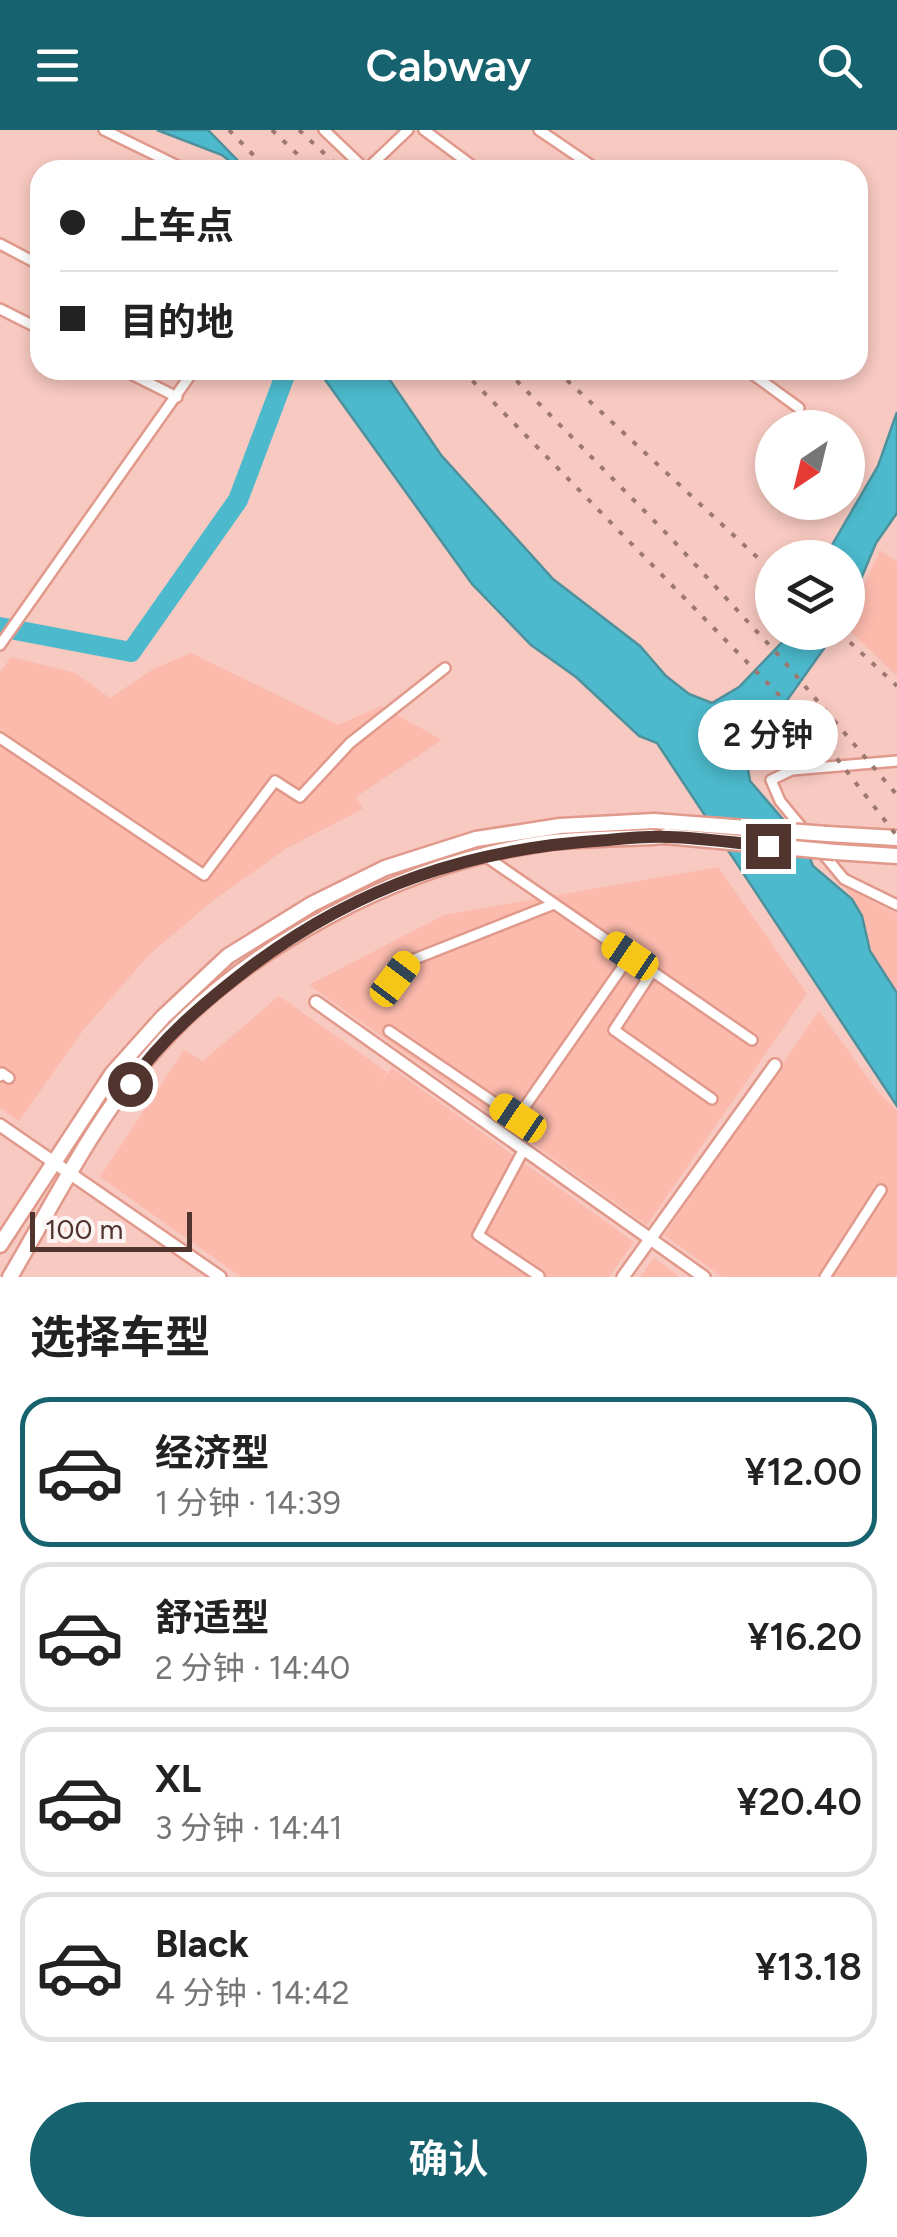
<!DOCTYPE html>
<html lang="zh">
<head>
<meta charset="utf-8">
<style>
	:root { --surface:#fff; --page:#f6f6f6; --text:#222; --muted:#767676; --line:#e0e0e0; --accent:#16626e }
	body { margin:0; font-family:Figtree,"Noto Sans SC",sans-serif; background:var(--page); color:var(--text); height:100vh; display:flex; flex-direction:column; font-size:38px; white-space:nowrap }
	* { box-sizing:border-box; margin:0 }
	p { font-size:32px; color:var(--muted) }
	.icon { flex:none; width:55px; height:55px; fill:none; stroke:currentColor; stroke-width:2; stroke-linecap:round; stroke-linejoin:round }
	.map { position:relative; height:1147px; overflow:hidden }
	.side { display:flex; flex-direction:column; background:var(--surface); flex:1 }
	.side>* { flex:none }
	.guide { position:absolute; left:30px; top:30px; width:838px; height:220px; border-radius:30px; box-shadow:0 5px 15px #0003; display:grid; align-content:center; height:220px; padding:0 30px; background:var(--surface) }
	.needle { width:65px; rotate:215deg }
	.tools { position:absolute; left:755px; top:280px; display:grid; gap:20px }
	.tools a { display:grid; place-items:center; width:110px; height:110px; border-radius:50%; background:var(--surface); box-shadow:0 5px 15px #0003; font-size:50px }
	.scale { position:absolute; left:30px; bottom:25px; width:162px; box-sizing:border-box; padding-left:10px; border:5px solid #52342e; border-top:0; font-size:28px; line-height:35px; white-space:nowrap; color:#52342e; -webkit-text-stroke:8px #fcf4f3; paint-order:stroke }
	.end { position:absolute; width:45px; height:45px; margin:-22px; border:12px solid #52342e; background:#fff; box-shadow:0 0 0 5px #fff }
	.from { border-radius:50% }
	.bubble { position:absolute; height:70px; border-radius:35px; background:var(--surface); box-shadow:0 5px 15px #0003; font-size:32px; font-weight:600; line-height:70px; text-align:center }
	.car { position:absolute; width:30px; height:60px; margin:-30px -15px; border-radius:12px; box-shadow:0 0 8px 2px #0007; background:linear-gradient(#f5c518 24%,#345 0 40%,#f5c518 0 76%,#345 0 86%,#f5c518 0) }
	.guide b { display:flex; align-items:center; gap:35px; height:95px; font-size:38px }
	.guide b+b { border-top:2px solid var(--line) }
	.guide i { width:25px; height:25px; background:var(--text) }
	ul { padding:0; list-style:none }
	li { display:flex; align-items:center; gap:30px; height:150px; margin:0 20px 15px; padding:0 10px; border:5px solid var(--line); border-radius:30px }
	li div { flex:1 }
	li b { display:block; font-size:38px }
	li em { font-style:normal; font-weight:600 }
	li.on { border-color:var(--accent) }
	li>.icon { width:90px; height:90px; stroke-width:1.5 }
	h2 { padding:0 30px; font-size:45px; line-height:120px }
	.primary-button { display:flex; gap:20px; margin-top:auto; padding:20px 30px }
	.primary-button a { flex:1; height:115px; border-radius:60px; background:var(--accent); color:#fff; font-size:40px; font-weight:600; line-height:115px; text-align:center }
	header { display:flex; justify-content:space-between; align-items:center; height:130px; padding:0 30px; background:var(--accent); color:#fff; font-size:45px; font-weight:600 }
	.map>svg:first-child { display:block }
	.built { fill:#fcbaad }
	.water { fill:#4cb9cc; stroke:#4e919d; stroke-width:2.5 }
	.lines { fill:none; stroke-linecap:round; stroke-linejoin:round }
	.river { stroke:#4cb9cc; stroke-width:20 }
	.minor-casing { stroke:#e1998b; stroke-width:14 }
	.tertiary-casing { stroke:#e1998b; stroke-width:16 }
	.primary-casing { stroke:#e1998b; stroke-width:19 }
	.minor { stroke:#fff; stroke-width:9 }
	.tertiary { stroke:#fff; stroke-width:11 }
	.primary { stroke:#fff; stroke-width:14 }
	.rail { stroke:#9d7870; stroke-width:4; stroke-dasharray:5 10; stroke-linecap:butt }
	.primary-bridge-casing { stroke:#e1998b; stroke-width:19; stroke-linecap:butt }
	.primary-bridge { stroke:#fff; stroke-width:14 }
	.route { stroke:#52342e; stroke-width:12 }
</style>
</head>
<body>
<header><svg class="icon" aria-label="menu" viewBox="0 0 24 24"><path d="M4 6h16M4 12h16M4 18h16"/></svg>Cabway<svg class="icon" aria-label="search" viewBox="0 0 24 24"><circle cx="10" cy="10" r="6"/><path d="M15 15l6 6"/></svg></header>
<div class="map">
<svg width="897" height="1147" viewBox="0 0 897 1147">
	<rect width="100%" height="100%" fill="#f7c9c0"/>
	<g class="built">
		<path d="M880,420L897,432V546L848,499V491Z"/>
		<path d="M191,523L338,595L381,576L442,610L356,667L363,679L287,718L211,772L149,825L84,899L19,991L0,978V542L11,527L75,543L110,568L153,539Z"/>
		<path d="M718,737L807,864L647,1095L309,855L444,785Z"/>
		<path d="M845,757L897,784V862L870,820L862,786Z"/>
		<path d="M279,866L387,942L381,952L392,938L634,1112L609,1147H241L100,1047L184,920L203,931Z"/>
		<path d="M819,881L876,959L897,981V1144L895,1147H722L664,1105Z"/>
		<path d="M654,1128L679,1147H640Z"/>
	</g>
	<g class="water">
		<path d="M157,0H208L247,40H241L222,25Z"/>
		<path d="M318,240H383L441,325L553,449L640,516L666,546L689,564L712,573L739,557L791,503H835L753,618L747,633L750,651L805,715L813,736L852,769L862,786L870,821L897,863V976L657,613L639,606L576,547L531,515L472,454Z"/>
		<path d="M897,282V383L876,413L848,480V428L825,427L878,336Z"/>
	</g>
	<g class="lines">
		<path class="river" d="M0,497L131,522L238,370L287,240"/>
		<g class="minor-casing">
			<g id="minor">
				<path d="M104,0L186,40"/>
				<path d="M324,0L366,40L408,0"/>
				<path d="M424,0L478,40"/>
				<path d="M539,0L592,36"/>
				<path d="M0,114L40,135"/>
				<path d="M0,179L40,199"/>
				<path d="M123,240L177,267"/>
				<path d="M747,240L799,278"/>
				<path d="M0,515L194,240"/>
				<path d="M0,608L204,745L275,651L300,667L350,613L445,538"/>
				<path d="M807,704L780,671L771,650L792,640L897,631"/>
				<path d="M820,720L844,749L897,775"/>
				<path d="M485,726L752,910"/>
				<path d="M652,842L614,900L712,969"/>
				<path d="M383,866L407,832L554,774"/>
				<path d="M389,901L517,988L630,826"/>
				<path d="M0,946L2,943L9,948"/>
				<path d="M524,1019L478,1105L539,1146"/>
				<path d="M825,1147L881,1060"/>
			</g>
		</g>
		<g class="tertiary-casing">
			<g id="tertiary">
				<path d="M316,872L704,1147"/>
				<path d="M0,995L220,1147"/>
				<path d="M623,1147L775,935"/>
			</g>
		</g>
		<g class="primary-casing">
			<g id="primary">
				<path d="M827,704L897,708"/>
				<path d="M835,722L897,726"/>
				<path d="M0,1115L112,944L163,887L228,826L312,774L385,738L476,709L560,696L654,691"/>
				<path d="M10,1147C53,1074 92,995 147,929C242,816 401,734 545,713C585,708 626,709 666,706"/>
			</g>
		</g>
		<use href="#minor" class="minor"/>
		<use href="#tertiary" class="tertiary"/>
		<use href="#primary" class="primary"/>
		<g class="rail">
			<path d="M229,0L268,40"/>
			<path d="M272,0L314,40"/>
			<path d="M299,0L342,40"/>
			<path d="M462,240L821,608L897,706"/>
			<path d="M506,240L669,406L782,529L897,665"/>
			<path d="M556,240L772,441"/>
			<path d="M839,502L897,556"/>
		</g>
		<g class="primary-bridge-casing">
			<g id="primary-bridge">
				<path d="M654,691L827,704"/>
				<path d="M666,706L835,722"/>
			</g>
		</g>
		<use href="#primary-bridge" class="primary-bridge"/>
	</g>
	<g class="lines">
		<path class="route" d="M130,954C162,908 205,872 249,838C359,755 472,718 608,710C628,708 649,706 669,707C702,708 735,713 768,716"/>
	</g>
</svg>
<div class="tools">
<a><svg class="needle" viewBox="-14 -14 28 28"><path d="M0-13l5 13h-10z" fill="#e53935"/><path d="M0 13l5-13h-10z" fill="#767676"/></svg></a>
<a><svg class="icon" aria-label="layers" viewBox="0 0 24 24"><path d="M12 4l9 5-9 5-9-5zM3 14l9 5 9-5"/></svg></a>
</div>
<div class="scale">100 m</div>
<i class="end from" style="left:130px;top:954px"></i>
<i class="end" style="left:768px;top:716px"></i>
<div class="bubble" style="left:698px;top:570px;width:140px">2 分钟</div>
<i class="car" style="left:630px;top:826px;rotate:304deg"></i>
<i class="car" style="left:395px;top:849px;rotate:37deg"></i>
<i class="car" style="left:518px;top:988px;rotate:304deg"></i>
<div class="guide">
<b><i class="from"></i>上车点</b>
<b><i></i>目的地</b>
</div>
</div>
<section class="side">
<h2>选择车型</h2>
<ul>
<li class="on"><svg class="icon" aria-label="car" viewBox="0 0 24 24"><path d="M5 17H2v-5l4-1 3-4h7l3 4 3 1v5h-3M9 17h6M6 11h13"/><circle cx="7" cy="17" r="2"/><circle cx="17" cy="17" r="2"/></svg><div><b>经济型</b><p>1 分钟 · 14:39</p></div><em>¥12.00</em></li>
<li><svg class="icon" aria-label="car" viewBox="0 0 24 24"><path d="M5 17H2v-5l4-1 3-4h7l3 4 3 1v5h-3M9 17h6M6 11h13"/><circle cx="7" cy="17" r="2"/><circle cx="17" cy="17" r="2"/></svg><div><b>舒适型</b><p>2 分钟 · 14:40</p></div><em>¥16.20</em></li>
<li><svg class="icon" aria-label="car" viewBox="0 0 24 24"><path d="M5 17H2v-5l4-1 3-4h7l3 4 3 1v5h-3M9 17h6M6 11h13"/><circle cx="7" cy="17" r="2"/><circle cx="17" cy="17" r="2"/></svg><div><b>XL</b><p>3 分钟 · 14:41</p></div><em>¥20.40</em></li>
<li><svg class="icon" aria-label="car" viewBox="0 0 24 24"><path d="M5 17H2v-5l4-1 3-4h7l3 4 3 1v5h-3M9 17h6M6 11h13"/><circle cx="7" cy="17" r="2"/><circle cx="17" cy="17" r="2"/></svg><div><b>Black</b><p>4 分钟 · 14:42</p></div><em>¥13.18</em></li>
</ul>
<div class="primary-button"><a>确认</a></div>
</section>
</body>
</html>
